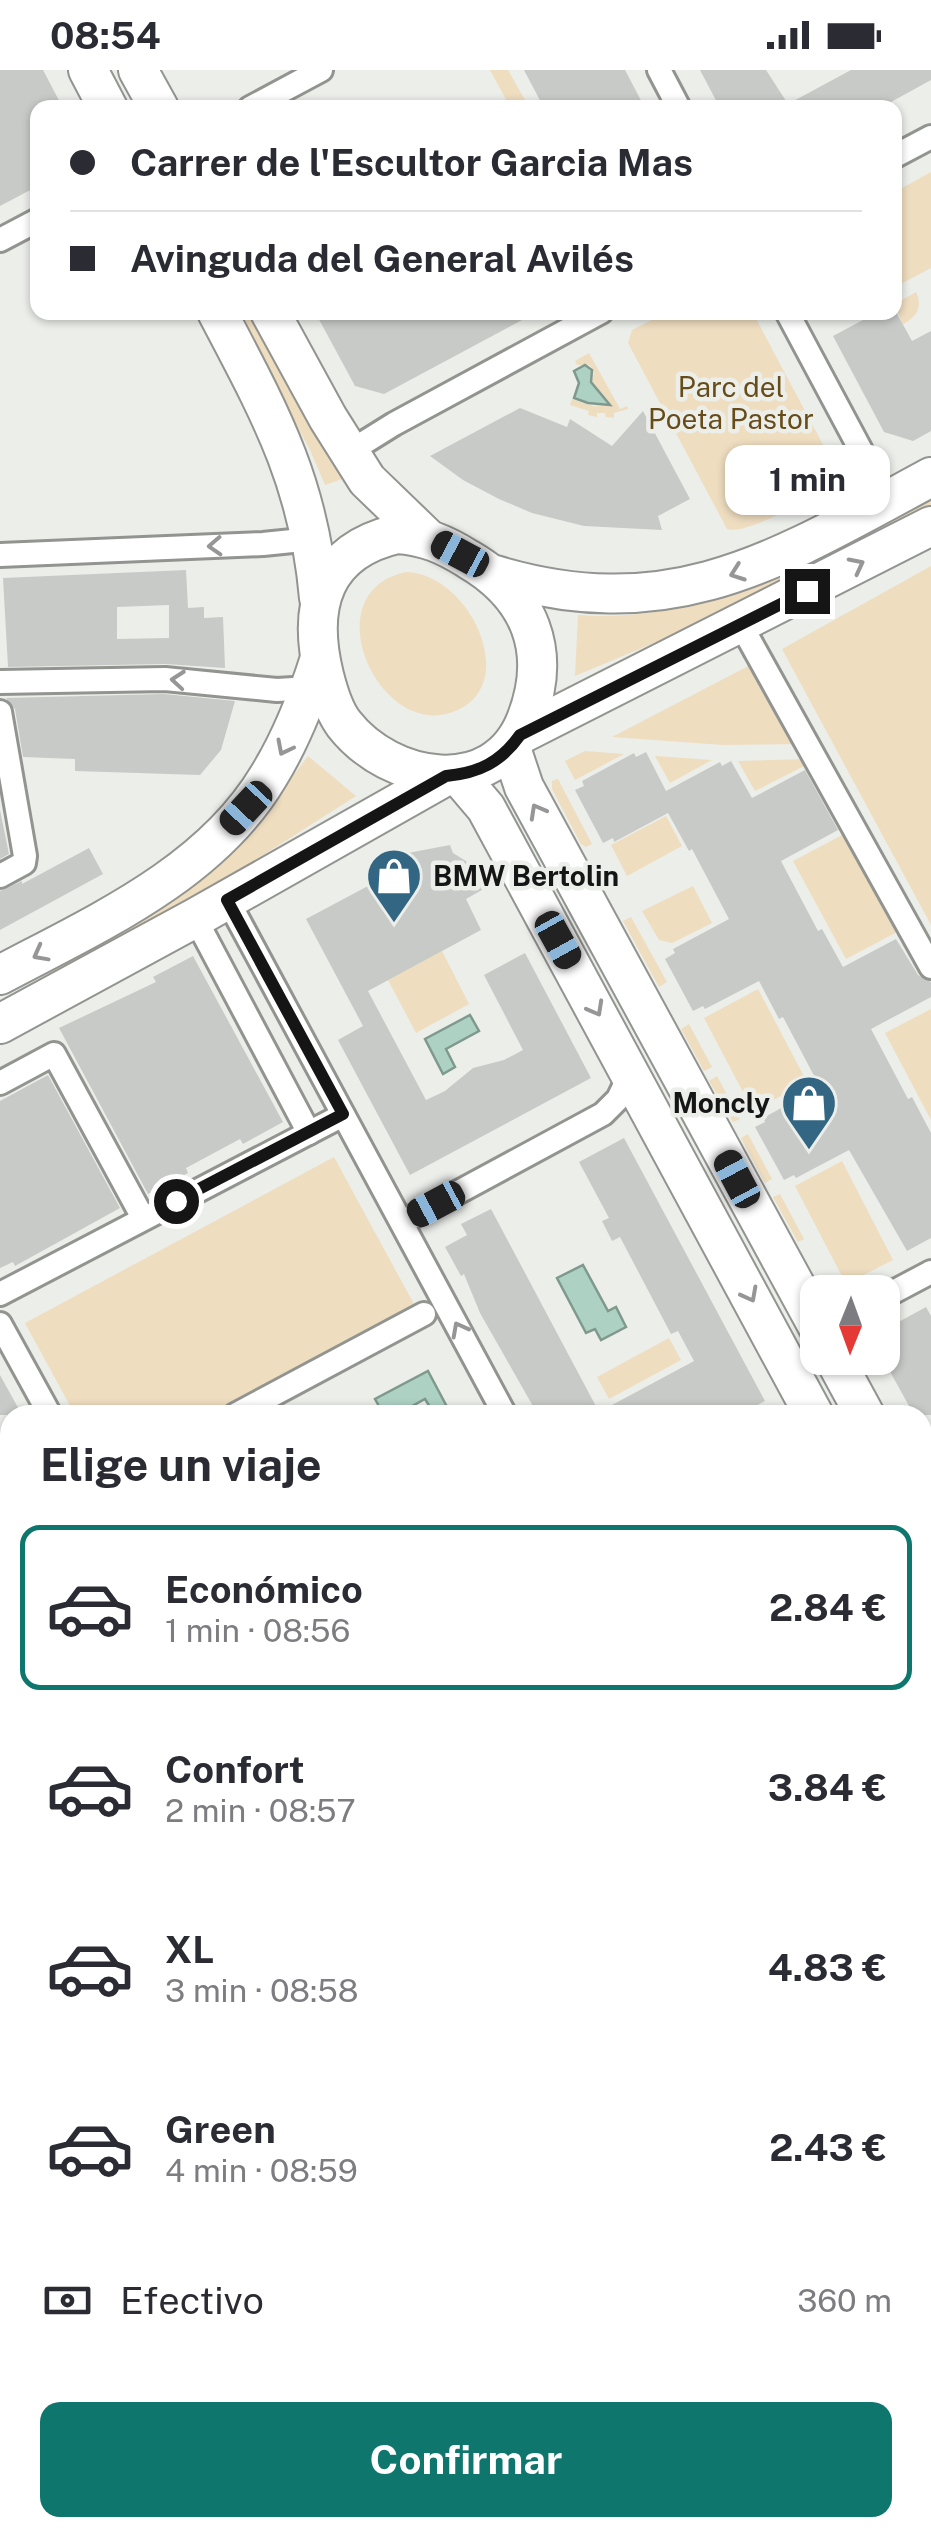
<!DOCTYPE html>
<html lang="es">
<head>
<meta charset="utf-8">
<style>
	:root { --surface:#fff; --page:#f2f2f3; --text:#2b2b33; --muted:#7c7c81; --line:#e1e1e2; --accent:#0f766e }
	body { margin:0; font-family:"Public Sans",sans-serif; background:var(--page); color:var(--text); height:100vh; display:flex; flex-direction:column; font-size:38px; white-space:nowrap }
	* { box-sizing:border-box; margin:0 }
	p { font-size:32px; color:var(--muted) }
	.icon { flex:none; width:55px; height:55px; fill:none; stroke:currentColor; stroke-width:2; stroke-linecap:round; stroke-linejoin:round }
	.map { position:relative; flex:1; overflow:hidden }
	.side { position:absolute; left:0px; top:1335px; width:932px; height:1132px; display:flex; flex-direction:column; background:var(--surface); border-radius:30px 30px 0 0; box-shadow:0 2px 8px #0004 }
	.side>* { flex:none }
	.guide { position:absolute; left:30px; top:30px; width:872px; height:220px; border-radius:20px; box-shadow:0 2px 8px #0004; display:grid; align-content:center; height:220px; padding:0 40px; background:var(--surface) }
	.needle { width:65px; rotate:181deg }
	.controls { position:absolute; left:800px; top:1205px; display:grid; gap:20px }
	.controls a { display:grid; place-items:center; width:100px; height:100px; border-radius:20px; background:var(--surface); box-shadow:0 2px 8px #0004; font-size:50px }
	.end { position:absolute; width:45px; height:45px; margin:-22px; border:12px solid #141514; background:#fff; box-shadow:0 0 0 5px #fff }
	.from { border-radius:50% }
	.bubble { position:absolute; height:70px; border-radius:20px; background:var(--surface); box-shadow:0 2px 8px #0004; font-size:32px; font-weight:700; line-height:70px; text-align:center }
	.car { position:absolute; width:30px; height:60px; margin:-30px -15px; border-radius:12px; box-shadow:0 0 8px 2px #0007; background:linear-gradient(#222 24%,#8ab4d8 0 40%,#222 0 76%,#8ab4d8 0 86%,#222 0) }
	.guide b { display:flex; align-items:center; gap:35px; height:95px; font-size:38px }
	.guide b+b { border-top:2px solid var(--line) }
	.guide i { width:25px; height:25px; background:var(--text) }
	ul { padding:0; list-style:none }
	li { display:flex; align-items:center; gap:30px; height:165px; margin:0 20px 15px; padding:0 20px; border:5px solid transparent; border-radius:20px }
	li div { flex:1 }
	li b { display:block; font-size:38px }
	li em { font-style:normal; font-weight:700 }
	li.current { border-color:var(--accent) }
	li>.icon { width:90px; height:90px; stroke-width:1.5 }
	h2 { padding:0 40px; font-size:45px; line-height:120px }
	.pay { display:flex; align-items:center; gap:25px; height:110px; padding:0 40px; font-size:38px }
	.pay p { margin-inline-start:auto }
	.primary-button { display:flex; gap:20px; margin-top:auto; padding:20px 40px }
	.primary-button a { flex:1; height:115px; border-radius:20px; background:var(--accent); color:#fff; font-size:40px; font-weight:700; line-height:115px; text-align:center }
	.status { display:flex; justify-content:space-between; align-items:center; height:70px; padding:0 50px; background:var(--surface); direction:ltr }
	.status svg { height:28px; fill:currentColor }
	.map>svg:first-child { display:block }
	.green { fill:#efddc0 }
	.water { fill:#add2c3; stroke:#7f998e; stroke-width:2.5 }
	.building { fill:#c7cac7; fill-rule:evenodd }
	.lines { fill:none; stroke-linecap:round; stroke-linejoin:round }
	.street-casing { stroke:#929490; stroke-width:28 }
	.secondary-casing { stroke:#929490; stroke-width:38 }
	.primary-casing { stroke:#929490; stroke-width:42 }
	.street { stroke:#fff; stroke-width:22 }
	.secondary { stroke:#fff; stroke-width:32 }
	.primary { stroke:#fff; stroke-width:38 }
	.oneway { stroke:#959695 }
	.route { stroke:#141514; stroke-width:12 }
	.labels { text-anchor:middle; stroke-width:9; stroke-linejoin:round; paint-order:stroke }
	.park-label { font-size:28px; fill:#674c1a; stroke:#eceeea }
	.poi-label { font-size:28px; font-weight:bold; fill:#141514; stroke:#eceeea; text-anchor:start }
</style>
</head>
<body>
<div class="status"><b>08:54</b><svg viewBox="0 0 49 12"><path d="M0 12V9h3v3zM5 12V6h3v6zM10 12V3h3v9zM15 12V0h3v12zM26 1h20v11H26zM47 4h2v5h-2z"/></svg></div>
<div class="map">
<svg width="931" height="2467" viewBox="0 0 931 2467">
	<rect width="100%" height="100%" fill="#eceeea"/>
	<g class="green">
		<path d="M490,0H508L529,37H510Z"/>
		<path d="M931,102V198L895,217V122Z"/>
		<path d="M916,222C925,242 912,249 896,259L902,253L895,234Z"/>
		<path d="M236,243H254L345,408L325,415L310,380Z"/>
		<path d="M665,243H753L837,401L836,410C817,424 748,466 727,459L628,273L632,260Z"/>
		<path d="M589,283L620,339L627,336L628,339L614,343V348L606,347L605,343H597V347L588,345L589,341L570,335L572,329L593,336L611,335L592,311L594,302L590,295H577L575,291Z"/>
		<path d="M931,421V437L926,439L728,542L575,606L578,545C709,556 820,479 931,421Z"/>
		<path d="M931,496V855L782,579Z"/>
		<path d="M406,502C472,504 524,620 450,643C377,666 313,522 406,502Z"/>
		<path d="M756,592L799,674L723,675L612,667Z"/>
		<path d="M585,681L624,684L575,710L565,691Z"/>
		<path d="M308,686L356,726L188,833L45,908L74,880L257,754Z"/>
		<path d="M655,686H656L712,690L670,713Z"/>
		<path d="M808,689L810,693L755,721L738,691Z"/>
		<path d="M557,709H558L592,774L586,777L581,774L552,719V711Z"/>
		<path d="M666,746L682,776L627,806L611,775Z"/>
		<path d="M846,763L899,861L846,889L793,791Z"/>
		<path d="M693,816L712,853L672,873L659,870L642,841Z"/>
		<path d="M631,847L667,912L659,917L623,851Z"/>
		<path d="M442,881L469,934L416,963L388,910Z"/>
		<path d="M758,919L807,1012L753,1041L704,948Z"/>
		<path d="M931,939V1050L885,963Z"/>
		<path d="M689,954L712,997L704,1001L681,959Z"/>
		<path d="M717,1006L740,1049L733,1052L709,1011Z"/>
		<path d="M748,1064L772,1109L765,1113L741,1068Z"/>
		<path d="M334,1087L415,1236L213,1345H75L25,1253Z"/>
		<path d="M842,1091L893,1190L846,1214L795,1116Z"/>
		<path d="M780,1124L804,1169L798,1172L773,1127Z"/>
		<path d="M669,1268L681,1290L609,1329L597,1307Z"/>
		<path d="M0,1634L10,1644V1676L0,1686Z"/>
		<path d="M10,1789V1865L0,1855V1799Z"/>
		<path d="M931,1794V1864L923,1848V1799Z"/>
		<path d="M931,1888V1949L923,1933V1893Z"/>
		<path d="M478,2458H563L562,2467H478Z"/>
	</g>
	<g class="water">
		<path d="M585,295L592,300L591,312L610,335L588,333L574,328L579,313L574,301Z"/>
		<path d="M470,945L479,961L446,979L455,997L443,1004L425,969Z"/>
		<path d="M583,1195L608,1241L616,1237L626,1257L601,1270L595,1259L586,1263L557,1208Z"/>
		<path d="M428,1301L446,1335L433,1342L425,1329L396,1345H384L375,1329Z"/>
	</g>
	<g class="building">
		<path d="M0,0H43L63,38H38V116L0,136Z"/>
		<path d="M524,0H625L645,38H544Z"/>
		<path d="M700,0H766L788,34L851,0H931V10L880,38H720Z"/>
		<path d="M315,242H537L384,324L355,316Z"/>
		<path d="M878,242H896L912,271L931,261V361L913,371L884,362L833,266Z"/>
		<path d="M520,338L567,357L570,349L612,376L643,341L690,429L658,446L662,460L584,456L532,443L499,429L463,410L430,386Z"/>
		<path d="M186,500L188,538L204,537V548L223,547L225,598L165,594L8,597L3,508ZM169,535V568L117,569V537Z"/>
		<path d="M164,624L235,631L221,680L200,705L75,701V689L23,687L15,639L6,628Z"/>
		<path d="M646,682L666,721L720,692L722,696L731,691L752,728L805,700L838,760L781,791L818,861L822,859L843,897L896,869L918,905L931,912V927L871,959L908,1029L912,1027L931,1063V1168L907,1181L849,1080L796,1108L794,1105L784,1110L755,1057L765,1052L763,1048L820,1017L783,947L779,949L759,911L705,939L703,936L693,941L665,889L675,883L673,879L729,849L692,779L689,781L668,743L614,772L613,768L603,773L575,720L584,716L582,711L634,683L636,687Z"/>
		<path d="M0,740L9,784L0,789Z"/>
		<path d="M450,775L453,783L474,796L489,816L466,829L481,860L368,921L426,1030L445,1021L473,998L504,990L523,980L484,905L525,883L591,1008L410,1105L338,970L363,956L306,849L383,808L377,796L397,785Z"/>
		<path d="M89,778L103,804L0,860V821L22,811V814Z"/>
		<path d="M193,886L283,1052L243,1074L240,1069L186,1098L188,1103L148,1124L59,958L156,912L153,907Z"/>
		<path d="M48,1005L120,1138L15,1196L13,1192L0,1198V1031Z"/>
		<path d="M624,1068L765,1331L739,1345H538L480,1243L464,1204L461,1206L445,1177L467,1165L461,1154L491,1139L599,1342L694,1291L678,1261L671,1264L620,1167L612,1171L602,1151L609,1148L579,1092Z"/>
		<path d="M926,1237L931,1246V1345H914L882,1287V1261Z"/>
		<path d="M0,1305L16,1334L22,1345H0Z"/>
	</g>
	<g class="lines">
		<g class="street-casing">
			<g id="street">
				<path d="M659,0L679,38"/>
				<path d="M250,38L321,0"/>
				<path d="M895,86L931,67"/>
				<path d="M0,170L38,150"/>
				<path d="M787,242L888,431"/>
				<path d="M349,382L394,354L601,242"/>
				<path d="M0,485L263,474L312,469"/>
				<path d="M741,555L931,897"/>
				<path d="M0,612L165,609L277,620L310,618"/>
				<path d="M0,642L25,786L24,793L0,806"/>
				<path d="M227,829L505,1345"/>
				<path d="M195,848L309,1063"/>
				<path d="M0,1013L54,984L143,1148"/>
				<path d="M403,1152L603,1044L618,1029L631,1002"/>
				<path d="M0,1224L343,1045"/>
				<path d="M882,1228L931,1202"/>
				<path d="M0,1254L50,1345"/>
				<path d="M235,1345L424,1244"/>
				<path d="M0,1473L10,1468"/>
				<path d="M922,1686L931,1682"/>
				<path d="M922,2094L931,2089"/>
				<path d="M922,2125L931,2141"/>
				<path d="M0,2183L10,2185"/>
				<path d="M922,2420L931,2436"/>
				<path d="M433,2467L434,2458"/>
			</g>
		</g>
		<g class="secondary-casing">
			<g id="secondary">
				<path d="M922,2332L931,2328"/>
				<path d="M922,2383L931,2378"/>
				<path d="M723,2467L735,2458"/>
				<path d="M781,2467L794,2458"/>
			</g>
		</g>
		<g class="primary-casing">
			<g id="primary">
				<path d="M88,0L108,38"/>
				<path d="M138,0L159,38"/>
				<path d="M217,242C270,343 309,412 319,528"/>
				<path d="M270,242L328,348L367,410L425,466"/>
				<path d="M397,464C425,466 444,474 468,489C530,525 553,581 526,650C494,731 390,713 344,654C334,641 328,621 324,605C307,536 323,481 397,464Z"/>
				<path d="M495,505C673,558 779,489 931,407"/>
				<path d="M519,665L931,456"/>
				<path d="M511,678L524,717L818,1257"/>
				<path d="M458,705L486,738L814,1345"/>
				<path d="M0,905C96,854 210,804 268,707C291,670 307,629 320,588"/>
				<path d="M0,954L195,848L446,706"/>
				<path d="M834,1288L865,1345"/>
				<path d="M922,1452L931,1467"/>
				<path d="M922,1543L931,1559"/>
			</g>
		</g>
		<use href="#street" class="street"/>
		<use href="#secondary" class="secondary"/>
		<use href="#primary" class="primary"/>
	</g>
	<defs><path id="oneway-chevron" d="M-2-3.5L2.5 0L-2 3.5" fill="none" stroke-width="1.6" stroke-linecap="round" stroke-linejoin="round" transform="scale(2.5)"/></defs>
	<g class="oneway">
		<use href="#oneway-chevron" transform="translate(215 476) rotate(177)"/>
		<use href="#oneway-chevron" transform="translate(857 495) rotate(-27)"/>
		<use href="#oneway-chevron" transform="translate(737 503) rotate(160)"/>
		<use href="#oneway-chevron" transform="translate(178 610) rotate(-175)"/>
		<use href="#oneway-chevron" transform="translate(284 678) rotate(117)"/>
		<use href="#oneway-chevron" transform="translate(537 741) rotate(-119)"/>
		<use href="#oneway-chevron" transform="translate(40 884) rotate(152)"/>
		<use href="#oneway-chevron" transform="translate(596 939) rotate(61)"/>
		<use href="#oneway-chevron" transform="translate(750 1225) rotate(62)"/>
		<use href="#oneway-chevron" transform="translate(459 1259) rotate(-118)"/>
	</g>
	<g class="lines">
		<path class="route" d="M176,1131L343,1044L227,830L446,706C479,703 501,692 520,665L807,521"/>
	</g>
	<defs>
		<g id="shop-pin" transform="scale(2.875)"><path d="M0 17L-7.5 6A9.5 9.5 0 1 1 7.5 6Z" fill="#336683" stroke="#eceeea"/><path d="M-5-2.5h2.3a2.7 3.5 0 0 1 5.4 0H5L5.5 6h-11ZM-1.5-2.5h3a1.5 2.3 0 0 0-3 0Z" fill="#fff"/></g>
	</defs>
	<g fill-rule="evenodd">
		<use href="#shop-pin" x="394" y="806"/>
		<use href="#shop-pin" x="809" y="1033"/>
	</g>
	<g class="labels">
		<g class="park-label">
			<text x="731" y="327">Parc del<tspan x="731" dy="32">Poeta Pastor</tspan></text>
		</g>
		<g class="poi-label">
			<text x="433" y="816">BMW Bertolin</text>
			<text x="770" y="1043" text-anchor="end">Moncly</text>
		</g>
	</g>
</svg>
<div class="controls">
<a><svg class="needle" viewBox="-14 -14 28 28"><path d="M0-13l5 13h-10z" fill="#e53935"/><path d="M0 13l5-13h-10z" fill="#7c7c81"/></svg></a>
</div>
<i class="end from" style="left:176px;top:1131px"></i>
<i class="end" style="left:807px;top:521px"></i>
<div class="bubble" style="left:725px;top:375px;width:165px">1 min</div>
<i class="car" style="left:460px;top:484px;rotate:298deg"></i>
<i class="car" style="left:246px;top:738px;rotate:223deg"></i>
<i class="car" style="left:558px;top:870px;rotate:151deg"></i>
<i class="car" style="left:737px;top:1109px;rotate:332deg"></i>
<i class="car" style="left:436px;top:1134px;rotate:242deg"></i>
<div class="guide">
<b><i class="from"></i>Carrer de l'Escultor Garcia Mas</b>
<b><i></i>Avinguda del General Avilés</b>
</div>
<section class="side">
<h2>Elige un viaje</h2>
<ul>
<li class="current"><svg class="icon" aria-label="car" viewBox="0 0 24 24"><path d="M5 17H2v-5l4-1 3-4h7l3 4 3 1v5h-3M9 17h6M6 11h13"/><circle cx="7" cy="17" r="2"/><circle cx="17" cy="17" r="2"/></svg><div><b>Económico</b><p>1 min · 08:56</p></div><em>2.84 €</em></li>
<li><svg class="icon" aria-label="car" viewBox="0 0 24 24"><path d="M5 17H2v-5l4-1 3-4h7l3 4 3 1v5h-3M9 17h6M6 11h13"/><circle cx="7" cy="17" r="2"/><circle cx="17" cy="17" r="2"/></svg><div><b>Confort</b><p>2 min · 08:57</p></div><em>3.84 €</em></li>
<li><svg class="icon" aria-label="car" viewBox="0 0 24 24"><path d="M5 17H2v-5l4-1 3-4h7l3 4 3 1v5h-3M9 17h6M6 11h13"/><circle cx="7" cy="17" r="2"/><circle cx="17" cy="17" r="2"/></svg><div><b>XL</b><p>3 min · 08:58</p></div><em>4.83 €</em></li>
<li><svg class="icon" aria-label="car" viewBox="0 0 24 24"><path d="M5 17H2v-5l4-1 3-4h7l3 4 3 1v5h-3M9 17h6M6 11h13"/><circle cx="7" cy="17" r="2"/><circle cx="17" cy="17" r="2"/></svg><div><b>Green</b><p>4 min · 08:59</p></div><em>2.43 €</em></li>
</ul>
<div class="pay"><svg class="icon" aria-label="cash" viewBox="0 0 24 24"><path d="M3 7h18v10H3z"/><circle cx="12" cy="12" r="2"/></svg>Efectivo<p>360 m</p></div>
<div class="primary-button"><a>Confirmar</a></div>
</section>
</div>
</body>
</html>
